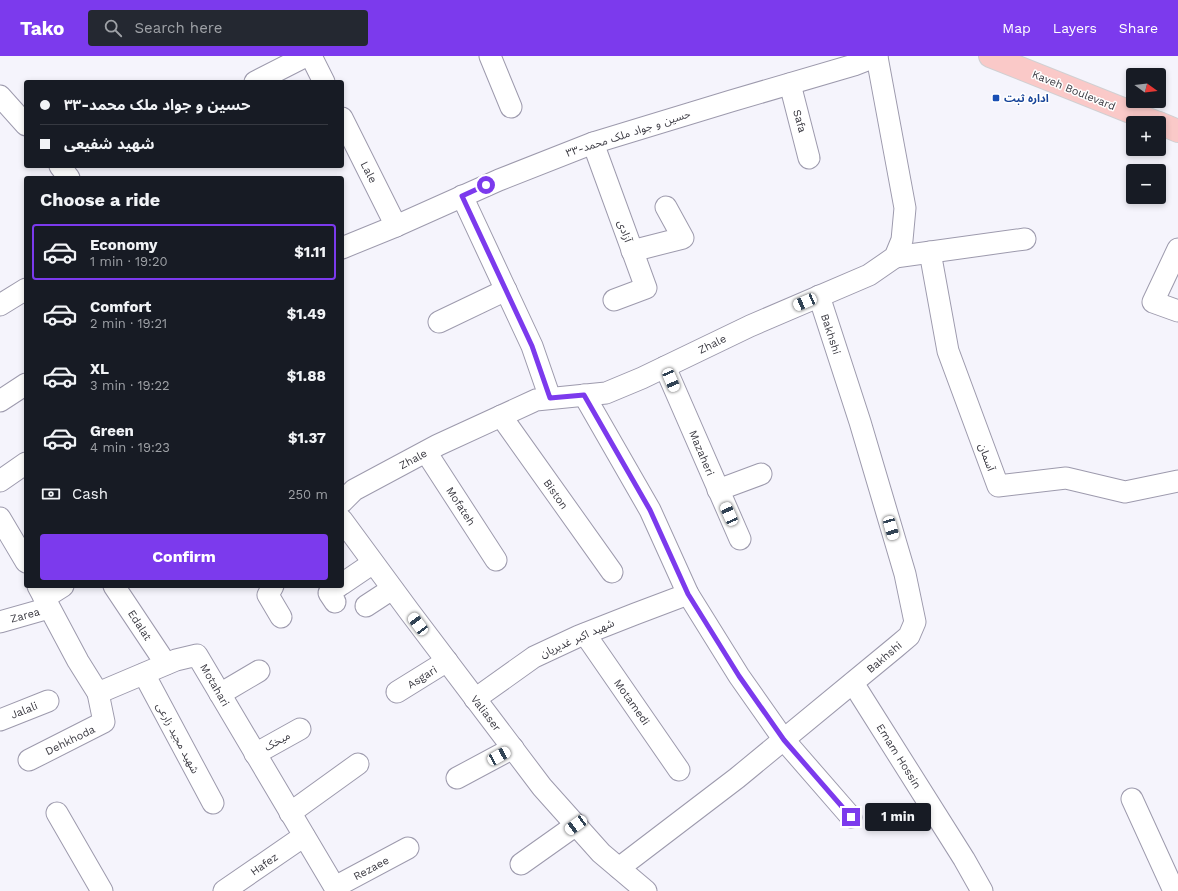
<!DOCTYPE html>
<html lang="en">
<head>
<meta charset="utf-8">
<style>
	:root { --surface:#171b24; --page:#242831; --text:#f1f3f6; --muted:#9ea1a6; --line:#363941; --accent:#7c3aed }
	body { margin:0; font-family:"Work Sans","Noto Sans Arabic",sans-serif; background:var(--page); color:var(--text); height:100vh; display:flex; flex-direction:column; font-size:15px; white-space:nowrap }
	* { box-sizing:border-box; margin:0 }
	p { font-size:13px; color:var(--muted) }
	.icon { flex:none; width:22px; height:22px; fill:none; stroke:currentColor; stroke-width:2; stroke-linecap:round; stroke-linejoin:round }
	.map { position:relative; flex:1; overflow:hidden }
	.details { position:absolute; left:24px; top:120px; width:320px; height:412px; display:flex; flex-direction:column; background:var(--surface); border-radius:4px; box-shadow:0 2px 6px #0003 }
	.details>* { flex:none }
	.top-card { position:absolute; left:24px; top:24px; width:320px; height:88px; border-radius:4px; box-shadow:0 2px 6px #0003; display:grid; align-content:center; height:88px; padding:0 16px; background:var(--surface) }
	.needle { width:26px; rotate:105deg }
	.tools { position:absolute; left:1126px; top:12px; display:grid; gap:8px }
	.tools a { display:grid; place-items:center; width:40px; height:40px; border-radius:4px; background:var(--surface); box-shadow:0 2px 6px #0003; font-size:20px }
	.end { position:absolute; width:18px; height:18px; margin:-9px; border:5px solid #7c3aed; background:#fff; box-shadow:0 0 0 2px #fff }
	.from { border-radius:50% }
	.bubble { position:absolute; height:28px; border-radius:4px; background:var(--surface); box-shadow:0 2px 6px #0003; font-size:13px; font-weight:700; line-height:28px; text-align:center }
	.car { position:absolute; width:12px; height:24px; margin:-12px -6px; border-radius:5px; box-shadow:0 0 3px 1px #0007; background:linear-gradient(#fff 24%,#345 0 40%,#fff 0 76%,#345 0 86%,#fff 0) }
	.top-card b { display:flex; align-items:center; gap:14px; height:38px; font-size:15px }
	.top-card b+b { border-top:1px solid var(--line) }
	.top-card i { width:10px; height:10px; background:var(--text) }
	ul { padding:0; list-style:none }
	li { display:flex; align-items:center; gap:12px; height:56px; margin:0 8px 6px; padding:0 8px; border:2px solid transparent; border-radius:4px }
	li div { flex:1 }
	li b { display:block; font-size:15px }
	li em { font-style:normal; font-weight:700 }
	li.current { border-color:var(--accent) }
	li>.icon { width:36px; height:36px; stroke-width:1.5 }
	h2 { padding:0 16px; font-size:18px; line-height:48px }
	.pay { display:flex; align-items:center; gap:10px; height:44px; padding:0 16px; font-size:15px }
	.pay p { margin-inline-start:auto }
	.primary-button { display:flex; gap:8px; margin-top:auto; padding:8px 16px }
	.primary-button a { flex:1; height:46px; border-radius:4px; background:var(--accent); color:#fff; font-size:16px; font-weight:700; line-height:46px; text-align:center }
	header { display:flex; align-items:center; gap:24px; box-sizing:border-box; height:56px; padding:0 20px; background:var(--accent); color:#fff }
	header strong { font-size:19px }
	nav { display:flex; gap:22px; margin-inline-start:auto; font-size:14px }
	.search { width:280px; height:36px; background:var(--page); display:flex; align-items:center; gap:10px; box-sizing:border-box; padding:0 14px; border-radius:4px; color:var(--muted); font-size:15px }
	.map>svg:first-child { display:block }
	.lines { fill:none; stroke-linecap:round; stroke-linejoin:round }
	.minor-casing { stroke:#9d9aad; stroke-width:23 }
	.major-casing { stroke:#d0d0d2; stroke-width:24 }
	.minor { stroke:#fff; stroke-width:21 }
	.major { stroke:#fac9c8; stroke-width:22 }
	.route { stroke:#7c3aed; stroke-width:5 }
	.transit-dot { fill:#1a4fb4; stroke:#fff; stroke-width:1.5 }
	.labels { text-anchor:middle; stroke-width:3; stroke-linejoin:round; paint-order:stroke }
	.street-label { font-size:11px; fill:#3c3b43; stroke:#fff }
	.transit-label { font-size:11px; font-weight:bold; fill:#164399; stroke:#fff; text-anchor:start }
</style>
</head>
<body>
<header>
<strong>Tako</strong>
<div class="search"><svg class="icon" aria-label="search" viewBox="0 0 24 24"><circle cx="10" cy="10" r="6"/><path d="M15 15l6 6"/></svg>Search here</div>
<nav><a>Map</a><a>Layers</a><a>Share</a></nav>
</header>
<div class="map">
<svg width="1178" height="835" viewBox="0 0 1178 835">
	<rect width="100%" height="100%" fill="#f5f4fc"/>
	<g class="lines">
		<g class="minor-casing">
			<g id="minor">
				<path d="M311,0L324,26"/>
				<path d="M490,0L511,51"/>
				<path d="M255,26L306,0"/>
				<path d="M790,28L809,102"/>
				<path d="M0,40L26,69"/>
				<path d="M342,62L396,170"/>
				<path d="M593,87L646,232L614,244"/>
				<path d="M60,110L69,122"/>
				<path d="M462,140L532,290L550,342"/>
				<path d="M342,192L396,170L499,124L593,87L731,45L854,9L877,0"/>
				<path d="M1178,193L1153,246L1178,255"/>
				<path d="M632,195L683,182L666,151"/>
				<path d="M930,196L948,295L998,430L1066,422L1125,436L1178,425"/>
				<path d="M895,201L1025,183"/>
				<path d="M0,249L26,233"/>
				<path d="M439,266L506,234"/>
				<path d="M665,311L740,483"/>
				<path d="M584,339L650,454L688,538L739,620L784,684L851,761"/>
				<path d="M0,345L26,328"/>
				<path d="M501,360L612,516"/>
				<path d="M426,396L496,504"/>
				<path d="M0,425L26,407"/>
				<path d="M718,434L761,418"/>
				<path d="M342,446L354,434L438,389L536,344L606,337L642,322L750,270L869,219L895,201L902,184L905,152L877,1"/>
				<path d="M0,462L26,506"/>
				<path d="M342,464L409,555L542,731L601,797L646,835"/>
				<path d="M342,528L373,507"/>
				<path d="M38,530L78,605L98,637L176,604L197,599L337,835"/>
				<path d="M114,530L166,608"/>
				<path d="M273,530L268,539L281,561"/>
				<path d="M44,542L63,530"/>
				<path d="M335,546L329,537L339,530"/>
				<path d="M366,550L392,533"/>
				<path d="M0,566L49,552"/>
				<path d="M585,578L679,714"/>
				<path d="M144,618L213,747"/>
				<path d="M853,627L964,803L982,835"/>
				<path d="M397,636L447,605"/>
				<path d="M220,638L259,615"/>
				<path d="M475,643L534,601L579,580L635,558L688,538"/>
				<path d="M0,664L48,645"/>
				<path d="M255,698L300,673"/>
				<path d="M29,704L104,666L98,637"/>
				<path d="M457,722L513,692"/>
				<path d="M1132,743L1174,835"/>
				<path d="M57,757L102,835"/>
				<path d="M290,757L358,708"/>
				<path d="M521,808L576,769"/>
				<path d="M619,812L737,722L896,591L909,580L915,566L905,518L860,366L819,240"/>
				<path d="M335,831L408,792"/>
				<path d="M224,835L304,780"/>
			</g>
		</g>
		<g class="major-casing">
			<g id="major">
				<path d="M990,0L1158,67"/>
				<path d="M1159,67L1178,75"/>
			</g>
		</g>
		<use href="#minor" class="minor"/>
		<use href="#major" class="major"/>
	</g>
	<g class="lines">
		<path class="route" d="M486,129L462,140L532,290L550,342L584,339L650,454L688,538L739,620L784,684L851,761"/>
	</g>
	<rect class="transit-dot" x="992" y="38" width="8" height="8" rx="2"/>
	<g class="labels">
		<g class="street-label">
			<text transform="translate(1074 34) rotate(22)" y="4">Kaveh Boulevard</text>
			<text transform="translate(800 65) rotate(75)" y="4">Safa</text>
			<text transform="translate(628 77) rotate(-18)" y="4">۳۳-حسین و جواد ملک محمد</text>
			<text transform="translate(369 116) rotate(63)" y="4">Lale</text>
			<text transform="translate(625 175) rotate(70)" y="4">آزادی</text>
			<text transform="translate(831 278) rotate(72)" y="4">Bakhshi</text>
			<text transform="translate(712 288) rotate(-26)" y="4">Zhale</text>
			<text transform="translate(702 397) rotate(67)" y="4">Mazaheri</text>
			<text transform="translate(987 401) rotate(70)" y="4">آسمان</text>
			<text transform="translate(413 403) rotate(-28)" y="4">Zhale</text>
			<text transform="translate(556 438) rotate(55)" y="4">Biston</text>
			<text transform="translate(461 450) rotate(57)" y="4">Mofateh</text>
			<text transform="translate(25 559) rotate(-15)" y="4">Zarea</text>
			<text transform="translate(140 569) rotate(57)" y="4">Edalat</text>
			<text transform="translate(577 582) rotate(-24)" y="4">شهید اکبر غدیریان</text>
			<text transform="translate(884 601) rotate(-40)" y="4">Bakhshi</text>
			<text transform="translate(422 621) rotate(-32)" y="4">Asgari</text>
			<text transform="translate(215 629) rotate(60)" y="4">Motahari</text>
			<text transform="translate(632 646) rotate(55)" y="4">Motamedi</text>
			<text transform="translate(24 654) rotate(-22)" y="4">Jalali</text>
			<text transform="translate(486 657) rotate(53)" y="4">Valiaser</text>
			<text transform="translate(178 682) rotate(62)" y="4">شهید مجید زارعی</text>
			<text transform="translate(70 684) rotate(-26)" y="4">Dehkhoda</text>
			<text transform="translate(277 685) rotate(-30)" y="4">میخک</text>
			<text transform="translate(899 700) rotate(58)" y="4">Emam Hossin</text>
			<text transform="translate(264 808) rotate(-35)" y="4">Hafez</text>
			<text transform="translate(371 812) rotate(-28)" y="4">Rezaee</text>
		</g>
		<g class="transit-label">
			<text x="1004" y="46">اداره ثبت</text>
		</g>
	</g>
</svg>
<div class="tools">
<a><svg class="needle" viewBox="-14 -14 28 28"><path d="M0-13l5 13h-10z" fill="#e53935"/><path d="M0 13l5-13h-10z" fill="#9ea1a6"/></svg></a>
<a>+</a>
<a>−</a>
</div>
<i class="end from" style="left:486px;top:129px"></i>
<i class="end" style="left:851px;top:761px"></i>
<div class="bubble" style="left:865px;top:747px;width:66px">1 min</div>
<i class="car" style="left:805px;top:246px;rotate:247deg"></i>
<i class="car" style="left:671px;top:324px;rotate:157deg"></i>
<i class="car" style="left:729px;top:458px;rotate:336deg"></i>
<i class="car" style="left:891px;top:472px;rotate:164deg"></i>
<i class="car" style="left:418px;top:568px;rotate:323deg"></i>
<i class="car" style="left:499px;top:700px;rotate:61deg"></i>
<i class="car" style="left:576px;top:769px;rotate:234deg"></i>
<div class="top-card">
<b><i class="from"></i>۳۳-حسین و جواد ملک محمد</b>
<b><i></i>شهید شفیعی</b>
</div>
<section class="details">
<h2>Choose a ride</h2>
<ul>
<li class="current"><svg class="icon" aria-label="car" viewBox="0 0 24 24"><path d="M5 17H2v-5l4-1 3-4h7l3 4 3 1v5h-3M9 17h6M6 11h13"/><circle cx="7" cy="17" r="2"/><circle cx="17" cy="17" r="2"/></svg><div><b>Economy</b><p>1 min · 19:20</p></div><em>$1.11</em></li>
<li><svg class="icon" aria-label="car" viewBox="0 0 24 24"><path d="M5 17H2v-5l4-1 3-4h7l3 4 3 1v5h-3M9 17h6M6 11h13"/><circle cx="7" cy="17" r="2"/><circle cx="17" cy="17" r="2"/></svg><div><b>Comfort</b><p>2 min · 19:21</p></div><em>$1.49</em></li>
<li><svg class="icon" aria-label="car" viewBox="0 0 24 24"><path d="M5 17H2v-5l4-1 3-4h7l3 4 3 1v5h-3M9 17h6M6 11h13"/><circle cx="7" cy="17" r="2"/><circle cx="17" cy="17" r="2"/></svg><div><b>XL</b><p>3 min · 19:22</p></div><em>$1.88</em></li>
<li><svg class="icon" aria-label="car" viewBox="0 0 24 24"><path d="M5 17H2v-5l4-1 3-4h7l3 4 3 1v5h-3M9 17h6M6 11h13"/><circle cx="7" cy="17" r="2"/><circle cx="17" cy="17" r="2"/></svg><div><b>Green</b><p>4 min · 19:23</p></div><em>$1.37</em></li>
</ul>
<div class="pay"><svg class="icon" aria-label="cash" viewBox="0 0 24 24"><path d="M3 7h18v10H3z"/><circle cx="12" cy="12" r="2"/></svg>Cash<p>250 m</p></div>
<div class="primary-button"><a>Confirm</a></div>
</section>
</div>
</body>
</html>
